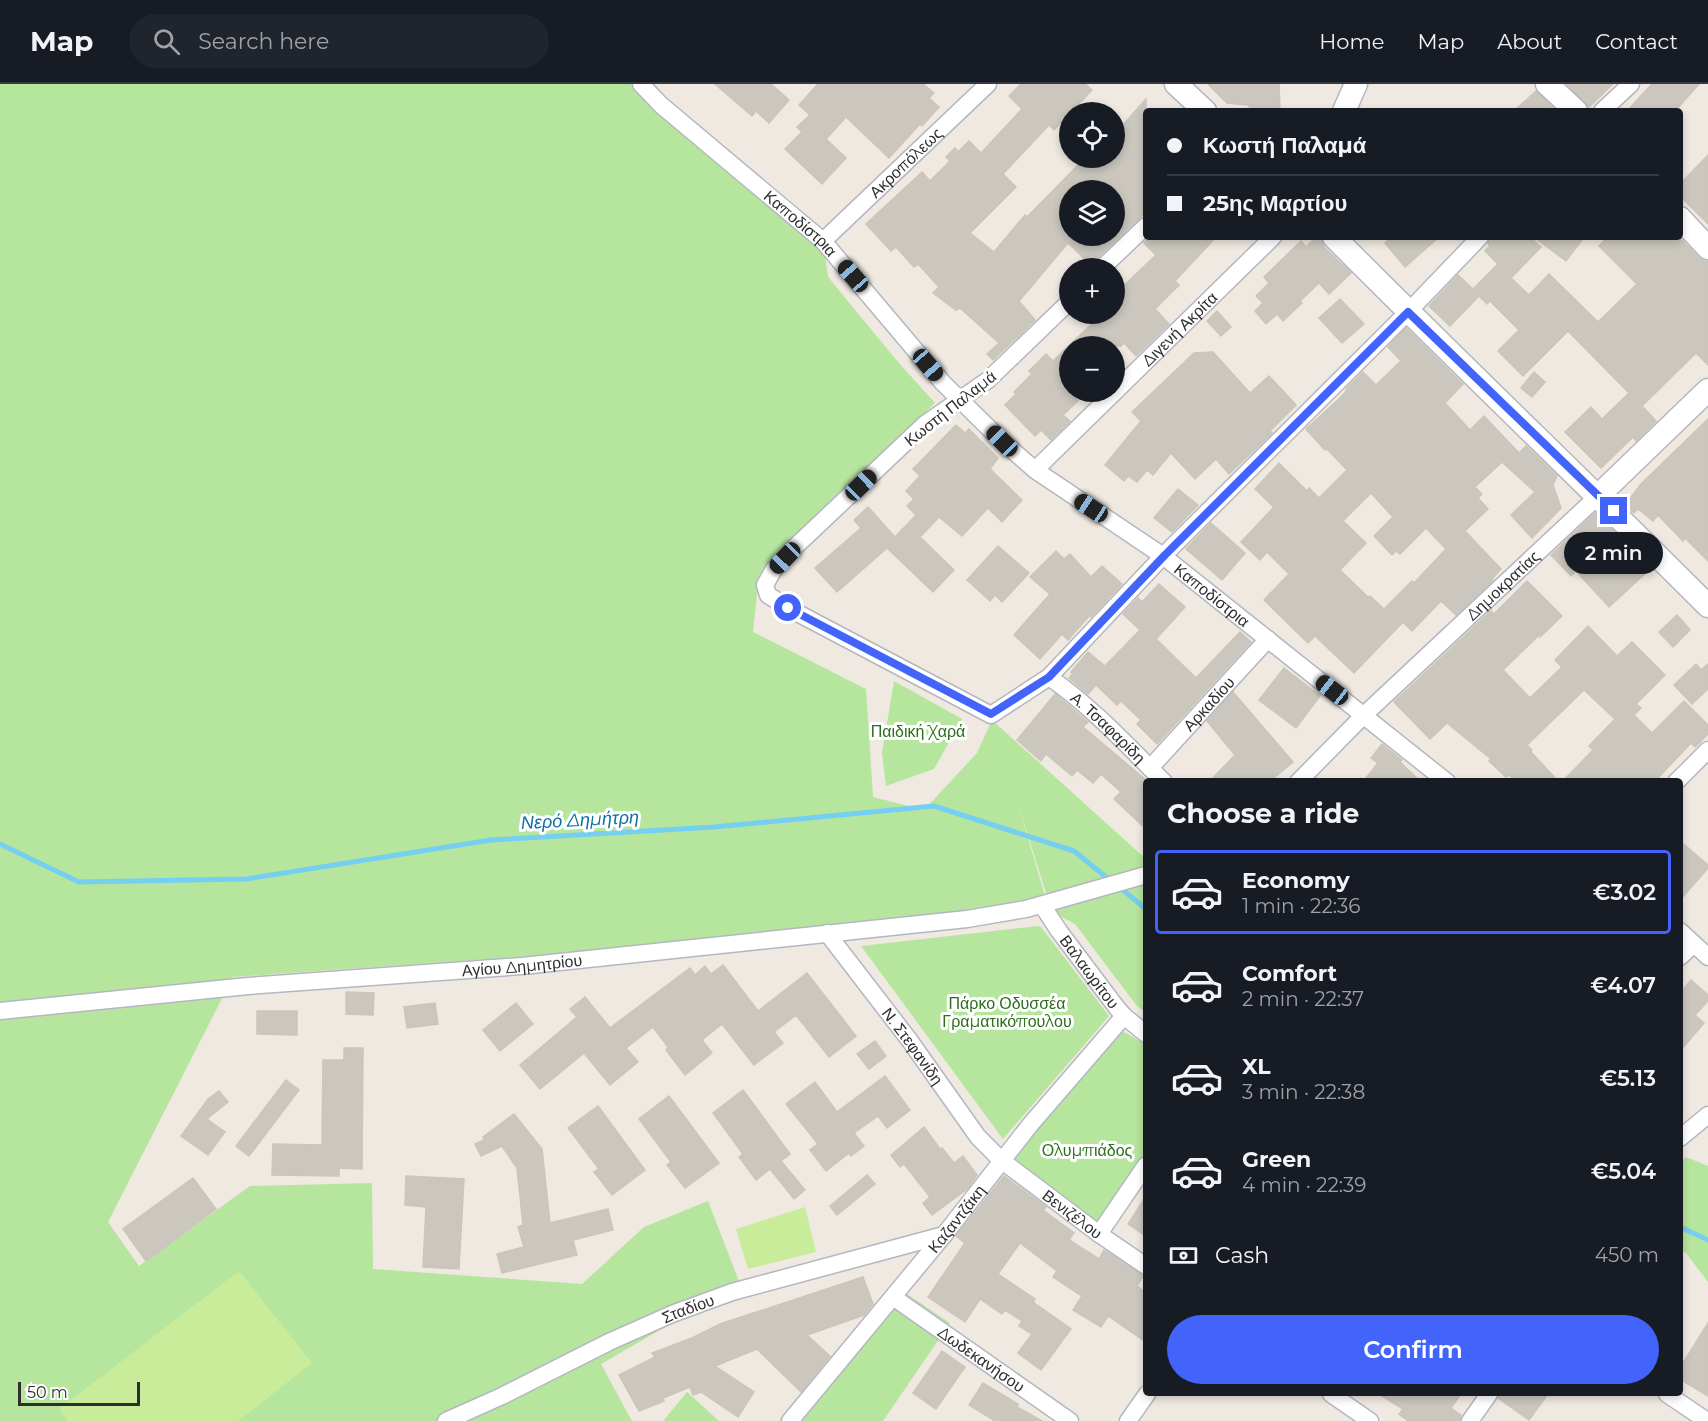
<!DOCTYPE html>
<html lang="en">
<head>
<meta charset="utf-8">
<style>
	:root { --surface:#171b24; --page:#20242c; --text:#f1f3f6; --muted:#9ea1a6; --line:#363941; --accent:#4264fb }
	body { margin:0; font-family:Montserrat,sans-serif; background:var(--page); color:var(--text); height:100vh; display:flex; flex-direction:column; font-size:22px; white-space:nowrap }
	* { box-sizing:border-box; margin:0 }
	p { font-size:20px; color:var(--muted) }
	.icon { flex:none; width:33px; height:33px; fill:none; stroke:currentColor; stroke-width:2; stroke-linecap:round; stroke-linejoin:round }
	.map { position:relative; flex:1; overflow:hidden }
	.drawer { position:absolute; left:1143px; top:694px; width:540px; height:618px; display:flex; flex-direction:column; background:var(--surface); border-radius:6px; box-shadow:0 3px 9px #0003 }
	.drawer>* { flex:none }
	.top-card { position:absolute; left:1143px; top:24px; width:540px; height:132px; border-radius:6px; box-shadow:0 3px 9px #0003; display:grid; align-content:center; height:132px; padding:0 24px; background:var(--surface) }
	.buttons { position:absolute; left:1059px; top:18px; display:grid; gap:12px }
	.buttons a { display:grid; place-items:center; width:66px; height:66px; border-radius:50%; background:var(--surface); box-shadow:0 3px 9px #0003; font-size:30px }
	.scale { position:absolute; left:18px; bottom:15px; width:122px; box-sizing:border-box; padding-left:6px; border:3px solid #2e2e2e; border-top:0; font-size:16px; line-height:21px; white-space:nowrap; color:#2e2e2e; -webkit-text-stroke:4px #fff; paint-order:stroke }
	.end { position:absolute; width:27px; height:27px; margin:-14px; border:8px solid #4264fb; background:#fff; box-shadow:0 0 0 3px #fff }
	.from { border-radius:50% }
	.bubble { position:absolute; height:42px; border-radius:21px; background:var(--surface); box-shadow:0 3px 9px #0003; font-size:20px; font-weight:600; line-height:42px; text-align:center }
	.car { position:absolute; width:18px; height:36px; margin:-18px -9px; border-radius:8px; box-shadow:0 0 4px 2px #0007; background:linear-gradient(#222 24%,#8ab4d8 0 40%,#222 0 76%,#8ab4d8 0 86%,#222 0) }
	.top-card b { display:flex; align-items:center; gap:21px; height:57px; font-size:22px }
	.top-card b+b { border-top:2px solid var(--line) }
	.top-card i { width:15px; height:15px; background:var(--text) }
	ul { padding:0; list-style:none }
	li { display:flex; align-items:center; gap:18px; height:84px; margin:0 12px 9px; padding:0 12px; border:3px solid transparent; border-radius:6px }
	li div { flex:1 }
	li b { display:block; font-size:22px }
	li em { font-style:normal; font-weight:600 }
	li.selected { border-color:var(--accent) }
	li>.icon { width:54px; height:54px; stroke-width:1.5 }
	h2 { padding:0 24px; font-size:27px; line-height:72px }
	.pay { display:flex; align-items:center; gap:15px; height:66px; padding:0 24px; font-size:22px }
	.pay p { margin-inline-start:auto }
	.action { display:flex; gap:12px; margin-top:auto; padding:12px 24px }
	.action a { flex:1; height:69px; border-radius:36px; background:var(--accent); color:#fff; font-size:24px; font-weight:600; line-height:69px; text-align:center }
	header { display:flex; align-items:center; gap:36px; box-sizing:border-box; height:84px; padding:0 30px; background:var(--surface); border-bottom:2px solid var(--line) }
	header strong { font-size:28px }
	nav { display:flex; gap:33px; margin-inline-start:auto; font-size:21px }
	.search { width:420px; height:54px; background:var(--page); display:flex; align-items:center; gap:15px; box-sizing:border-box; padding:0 21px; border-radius:33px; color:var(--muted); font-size:22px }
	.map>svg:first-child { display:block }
	.green { fill:#b6e59e }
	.pitch { fill:#c9ec9a }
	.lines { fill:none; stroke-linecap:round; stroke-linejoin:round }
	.stream { stroke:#75cff0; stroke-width:5 }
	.building { fill:#cbc7bf; stroke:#cbc5ba; stroke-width:1.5; fill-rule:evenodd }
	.street-casing { stroke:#b4b7c1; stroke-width:19 }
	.secondary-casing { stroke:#b4b7c1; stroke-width:25 }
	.street { stroke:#fff; stroke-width:16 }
	.secondary { stroke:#fff; stroke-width:22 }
	.route { stroke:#4264fb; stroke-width:8 }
	.labels { text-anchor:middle; stroke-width:6; stroke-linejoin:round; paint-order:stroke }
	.street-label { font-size:16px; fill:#2e2e2e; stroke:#fff }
	.park-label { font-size:16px; fill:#2c6e1b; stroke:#fff }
	.water-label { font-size:18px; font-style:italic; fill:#0d6fa3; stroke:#fff }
</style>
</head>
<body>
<header>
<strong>Map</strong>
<div class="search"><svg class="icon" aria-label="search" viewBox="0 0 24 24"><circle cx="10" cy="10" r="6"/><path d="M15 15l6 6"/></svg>Search here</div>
<nav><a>Home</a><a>Map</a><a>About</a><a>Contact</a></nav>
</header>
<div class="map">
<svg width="1708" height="1337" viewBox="0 0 1708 1337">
	<rect width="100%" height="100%" fill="#efe9e1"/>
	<g class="green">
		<path d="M0,0H653L666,15L823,157L828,193L898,278L935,319L759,491L753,548L866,605L873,713L924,726L977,669L992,636L1146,775V928L1137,922L1075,840L1052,828L1018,720L1045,812L1001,824L531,872L233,893L108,1138L139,1182L250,1102L372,1099L373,1185L582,1200L644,1143L708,1117L740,1200L601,1280L632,1337H0Z"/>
		<path d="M894,597L962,635L934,685L886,702L882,669Z"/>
		<path d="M1038,842L1041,843L1109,932L1003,1055L861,862Z"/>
		<path d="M1121,946L1146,961V1071L1099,1141L1012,1073Z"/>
		<path d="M1686,1073L1708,1082V1198L1686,1169L1680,1166V1078Z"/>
		<path d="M895,1202L950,1239L883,1337H779Z"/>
		<path d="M687,1308L719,1337H663Z"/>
	</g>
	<g class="pitch">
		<path d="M805,1123L816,1168L748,1185L736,1145Z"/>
		<path d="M239,1187L312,1279L238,1337H68L59,1325Z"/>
	</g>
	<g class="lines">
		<g class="stream">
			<path d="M0,760L79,798L246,795L491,756L714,743L934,722L1074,767L1111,797"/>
			<path d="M1118,802L1146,825"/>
			<path d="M1680,1143L1708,1156"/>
		</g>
	</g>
	<g class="building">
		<path d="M715,0H771L789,16L769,39L756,27L752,32Z"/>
		<path d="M818,0H923L934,9L929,14L939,23L922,42L920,40L889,74L846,33L826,55L846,74L822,100L785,65L802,48L797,43L810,31L799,21Z"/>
		<path d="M1021,0H1085L1092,6L1054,46L1049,41L1003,90L1016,103L970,149L994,168L1025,131L1027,133L1085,74H1114V35L1122,42L1146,15V128L1095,176L1092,182L1068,159L1019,217L1035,236L993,276L987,270L999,259L960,224L956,226L933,209L939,203L918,180L914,183L896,163L891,167L866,140L922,88L930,97L950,77L946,73L955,64L958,68L969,57L981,69L1022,25L1009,12ZM1070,106H1114V152H1070Z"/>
		<path d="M1208,0H1279L1280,27H1250L1249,21L1227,19Z"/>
		<path d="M1567,0H1613L1589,23Z"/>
		<path d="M1652,0H1699L1675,27H1627Z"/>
		<path d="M1536,7L1556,27H1514Z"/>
		<path d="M1708,71V140L1680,112V100Z"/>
		<path d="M1150,153H1216L1175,197L1179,201L1155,225L1169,240L1136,272L1124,259L1121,262H1070V308L1078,317L1063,331L1070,337L1051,356L1041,346L1035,352L1005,321L1016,310L1014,308L1032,290L1029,287L1046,270L1053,277L1102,230H1114V211L1156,171L1144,159Z"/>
		<path d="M1316,153H1321L1324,163L1351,189L1329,210L1319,199L1300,217L1302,219L1283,237L1277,230L1266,240L1255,227L1263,219L1256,212L1269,199L1264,193L1301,157L1306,163Z"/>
		<path d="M1392,153H1439L1405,183L1385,159Z"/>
		<path d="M1490,153H1530L1541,163L1511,194L1529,211L1549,190L1598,238L1637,200L1599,162L1608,153H1679L1698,173L1704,177H1708V281L1696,269L1642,322L1656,337L1636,357L1633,353L1601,384L1565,348L1591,323L1602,335L1629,309L1568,247L1523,292L1498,267L1519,246L1490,217L1487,220L1479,212L1450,242L1429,222L1458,191L1473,205L1498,180L1485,167L1490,162L1488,160Z"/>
		<path d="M1534,153H1584L1566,177Z"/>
		<path d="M1340,215L1364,240L1342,259L1319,234Z"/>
		<path d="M1217,227L1231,243L1221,252L1207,237Z"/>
		<path d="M1406,244L1463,300L1445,319L1470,346L1484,332L1519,369L1526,362L1557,392L1553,401L1561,424L1532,454L1511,431L1535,408L1502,378L1475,403L1482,410L1478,414L1488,425L1465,447L1501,485L1492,495L1493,496L1456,531L1441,517L1412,547L1403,538L1354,589L1315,552L1308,559L1264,516L1289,490L1267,468L1260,476L1241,458L1274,423L1255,405L1279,379L1307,407L1309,404L1319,414L1347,386L1327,365L1325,366L1306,345L1341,313L1347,306L1346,305L1363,288L1376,301L1401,277L1388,263ZM1371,409L1393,433L1374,452L1392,471L1396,467L1400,470L1426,444L1446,465L1414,499L1412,497L1384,525L1370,512L1369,514L1340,486L1366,459L1343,437Z"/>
		<path d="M1213,268L1250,309L1269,292L1296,321L1270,347L1272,349L1229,390L1216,375L1195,395L1171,369L1153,391L1147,386L1137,398L1128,392L1124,397L1105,381L1141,337L1132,328L1194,269Z"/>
		<path d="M1534,288L1545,298L1532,313L1521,304Z"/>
		<path d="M1708,335V477L1685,454L1683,457L1658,431L1653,437L1638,425L1634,429L1625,421L1641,400Z"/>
		<path d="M956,341L965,349L969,345L998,374L990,385L1022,416L1002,438L988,424L962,452L939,433L920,453L954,486L933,508L887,464L837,508L815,484L861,444L854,436L868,423L895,453L916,431L907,422L914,415L906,407L920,392L913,385Z"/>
		<path d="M1178,405L1198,421L1172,448L1154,434Z"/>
		<path d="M1595,429L1651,484L1609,523L1576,487L1571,492L1551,471Z"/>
		<path d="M1211,439L1245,469L1222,496L1186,465Z"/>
		<path d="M998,462L1029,489L1002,518L995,511L990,517L967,496Z"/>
		<path d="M1056,467L1064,475L1070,470L1091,493L1102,482L1122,500L1091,533L1090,531L1068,556L1062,550L1040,575L1014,551L1050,510L1030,493Z"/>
		<path d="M1527,497L1562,532L1540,553L1539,551L1503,586L1530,614L1562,583L1555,576L1588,542L1617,572L1632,558L1665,591L1636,620L1641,624L1634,631L1652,649L1684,617L1708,641V650L1695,663L1691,659L1654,698H1562L1593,666L1589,662L1615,635L1584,606L1527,661L1532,666L1531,668L1559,698H1516L1509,691L1506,693L1489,677L1491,675L1447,639L1430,655L1394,618L1491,527L1494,530Z"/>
		<path d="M1159,500L1185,523L1156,555L1196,594L1240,548L1251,558L1157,660L1137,640L1141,636L1121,617L1117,621L1096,601L1088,610L1069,594L1073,589L1071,588L1088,568L1105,582L1140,546L1123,530L1138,514L1142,518Z"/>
		<path d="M1677,531L1690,546L1673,563L1659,548Z"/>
		<path d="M1696,580L1701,586L1708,580V605L1692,620L1674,601Z"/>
		<path d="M1284,584L1320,612L1296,644L1259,616Z"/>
		<path d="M1233,608L1293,678L1269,698H1209L1235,671L1207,637Z"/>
		<path d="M1055,610L1088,638L1083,643L1146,696V745L1114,715L1121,708L1101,690L1093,699L1077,686L1072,692L1046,670L1041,677L1017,656Z"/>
		<path d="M1382,660L1402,676L1400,678L1421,698H1363L1378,679L1371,674Z"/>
		<path d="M1680,757L1708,781V784L1680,816Z"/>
		<path d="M723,881L758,927L807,889L856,952L829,973L796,931L774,948L783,959L754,981L722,940L702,956L712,969L685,991L666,966L668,963L653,943L626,964L638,978L610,1001L584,969L540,1005L520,981L577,933L570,925L585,913L610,944L690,884L695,891L705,882L711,890Z"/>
		<path d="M1691,896L1708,911V917L1695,931L1704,939L1680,967V909Z"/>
		<path d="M346,908L374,909L373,931L346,930Z"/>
		<path d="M435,919L438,940L407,944L404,923Z"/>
		<path d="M516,919L533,940L500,967L483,946Z"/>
		<path d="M257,927H297V951L257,950Z"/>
		<path d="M875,957L886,972L869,985L857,970Z"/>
		<path d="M344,964H363L362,1085L339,1084V1092L272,1091L273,1060L322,1061L323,976H344Z"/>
		<path d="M885,992L910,1026L887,1044L878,1032L854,1049L864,1062L851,1072L849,1069L826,1087L810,1066L818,1060L786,1020L815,998L837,1028Z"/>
		<path d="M286,996L299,1006L249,1072L236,1062Z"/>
		<path d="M743,1006L790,1070L781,1077L805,1106L794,1115L770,1085L756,1096L739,1073L743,1070L713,1029Z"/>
		<path d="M219,1007L228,1018L207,1035L225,1048L208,1071L181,1052L208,1015Z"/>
		<path d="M669,1012L719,1079L685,1104L667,1081L671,1078L639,1035Z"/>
		<path d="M598,1022L645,1086L612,1111L594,1088L599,1085L568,1044Z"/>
		<path d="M514,1030L542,1065L550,1139L608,1125L613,1146L573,1156L577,1171L502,1189L497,1170L524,1163L518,1143L523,1141L517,1084L502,1062L481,1072L475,1060L484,1056L483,1053Z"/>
		<path d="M924,1043L940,1065L942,1064L954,1079L963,1072L977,1091L967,1105L932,1131L923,1119L930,1113L904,1080L900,1083L891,1071Z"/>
		<path d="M867,1091L875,1100L837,1131L830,1122Z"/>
		<path d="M406,1092L464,1095L459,1185L423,1183L426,1123L405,1121Z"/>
		<path d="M1004,1092L1046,1123L1043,1126L1074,1149L1069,1156L1099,1175L1104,1166L1143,1192L1137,1202L1146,1209V1258L1108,1232L1101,1243L1073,1226L1082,1212L1053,1193L1057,1187L1020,1159L998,1190L1035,1215L1033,1218L1071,1245L1041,1286L1018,1269L1032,1250L1019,1242L1022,1237L1005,1226L1002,1230L980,1215L965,1238L928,1213L965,1159L956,1152Z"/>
		<path d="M193,1094L216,1125L146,1177L123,1145Z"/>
		<path d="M1146,1112V1152L1128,1140Z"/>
		<path d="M863,1193L873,1220L864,1231L807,1251L830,1272L801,1308L757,1265L715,1282L754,1308L738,1333L701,1308L693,1311L690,1303L663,1314L664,1317L639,1327L619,1291L655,1273L652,1269L692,1254L720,1240Z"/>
		<path d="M1708,1239V1312L1680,1295V1284Z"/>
		<path d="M942,1267L965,1283L936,1325L913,1309Z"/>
		<path d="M983,1299L1018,1320L1017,1323L1042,1337H995L969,1321Z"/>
		<path d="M1379,1310H1461L1451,1324L1461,1331L1460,1337H1408L1399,1330L1403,1325Z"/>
		<path d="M1499,1310H1548L1529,1336L1498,1314Z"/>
	</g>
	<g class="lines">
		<g class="street-casing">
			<g id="street">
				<path id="s1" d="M641,0L661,21L823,157L943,299L1002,357L1035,386L1163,472L1447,698"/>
				<path d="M1602,27L1631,0"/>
				<path id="s2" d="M823,157L988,0"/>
				<path d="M1102,184L1146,142"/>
				<path d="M1070,217L988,296L925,340L796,462L774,485L765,501L768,511L788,524L991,631L1049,593L1163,472L1408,228L1480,153"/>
				<path id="s3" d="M1035,386L1273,153"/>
				<path id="s4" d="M1049,593C1092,623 1127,661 1164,698"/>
				<path id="s5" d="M1150,684L1268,555"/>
				<path id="s6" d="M1298,698L1364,631L1598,412"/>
				<path d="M1676,698L1708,666"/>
				<path id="s7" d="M1042,821L1059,847L1117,924L1124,932L1146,950"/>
				<path d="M1680,847L1708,873"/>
				<path id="s8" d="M827,849L910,957L978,1053L1001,1076L1099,1150L1146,1182"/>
				<path d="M1680,873L1694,860"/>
				<path id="s9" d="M0,927L248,902L522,882L967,835L1026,825L1146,791"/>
				<path d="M1680,1054L1708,1031"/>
				<path d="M1099,1150L1146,1081"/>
				<path id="s10" d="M893,1213L1070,1337"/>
				<path d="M1331,1310L1370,1337"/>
				<path d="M1667,1310L1707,1337"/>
				<path id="s11" d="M446,1337L502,1312L609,1258L672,1230L732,1208L944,1151"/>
				<path id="s12" d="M790,1337L944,1151L1030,1041L1124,932"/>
				<path d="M1128,1337L1147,1310"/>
				<path d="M1470,1337L1489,1310"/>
			</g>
		</g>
		<g class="secondary-casing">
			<g id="secondary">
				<path d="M1176,0L1205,27"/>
				<path d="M1547,0L1576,27"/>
				<path d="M1344,27L1356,0"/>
				<path d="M1680,134L1708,164"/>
				<path d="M1334,153C1457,277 1584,398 1708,522"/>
				<path d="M1598,412L1708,306"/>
			</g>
		</g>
		<use href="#street" class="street"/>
		<use href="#secondary" class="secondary"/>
	</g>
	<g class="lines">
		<path class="route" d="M788,524L991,630L1049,593L1164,472L1408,228L1614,427"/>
	</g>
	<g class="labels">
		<g class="street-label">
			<text dy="6" stroke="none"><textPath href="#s2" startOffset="114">Ακροπόλεως</textPath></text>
			<text dy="6" stroke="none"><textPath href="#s1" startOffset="212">Καποδίστρια</textPath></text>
			<text dy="6" stroke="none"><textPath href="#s3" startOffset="202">Διγενή Ακρίτα</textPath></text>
			<text transform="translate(950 324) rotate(-38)" y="6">Κωστή Παλαμά</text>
			<text dy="6" stroke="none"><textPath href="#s6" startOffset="284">Δημοκρατίας</textPath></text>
			<text dy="6" stroke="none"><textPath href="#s1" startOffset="770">Καποδίστρια</textPath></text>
			<text dy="6" stroke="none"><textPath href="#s5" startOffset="87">Αρκαδίου</textPath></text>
			<text dy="6" stroke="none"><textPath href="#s4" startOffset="78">Α. Τσαφαρίδη</textPath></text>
			<text dy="6" stroke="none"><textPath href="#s9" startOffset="524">Αγίου Δημητρίου</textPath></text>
			<text dy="6" stroke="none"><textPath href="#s7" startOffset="82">Βαλαωρίτου</textPath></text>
			<text dy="6" stroke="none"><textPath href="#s8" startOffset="142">Ν. Στεφανίδη</textPath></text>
			<text dy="6" stroke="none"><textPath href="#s8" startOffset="376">Βενιζέλου</textPath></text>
			<text dy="6" stroke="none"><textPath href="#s12" startOffset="262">Καζαντζάκη</textPath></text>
			<text dy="6" stroke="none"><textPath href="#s11" startOffset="267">Σταδίου</textPath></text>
			<text dy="6" stroke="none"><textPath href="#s10" startOffset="108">Δωδεκανήσου</textPath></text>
		</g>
		<g class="park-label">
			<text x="918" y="653">Παιδική Χαρά</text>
			<text x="1007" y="925">Πάρκο Οδυσσέα<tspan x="1007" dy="18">Γραματικόπουλου</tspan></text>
			<text x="1087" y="1072">Ολυμπιάδος</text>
		</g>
		<g class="water-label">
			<text transform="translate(580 736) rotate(-3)" y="6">Νερό Δημήτρη</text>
		</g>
	</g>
</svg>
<div class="buttons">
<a><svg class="icon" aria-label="locate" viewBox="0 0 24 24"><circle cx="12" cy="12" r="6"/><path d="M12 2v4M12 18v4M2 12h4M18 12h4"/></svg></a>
<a><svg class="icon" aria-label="layers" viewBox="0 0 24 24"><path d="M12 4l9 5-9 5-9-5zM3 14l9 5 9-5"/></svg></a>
<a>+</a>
<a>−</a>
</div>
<div class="scale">50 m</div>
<i class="end from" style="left:788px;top:524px"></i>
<i class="end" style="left:1614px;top:427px"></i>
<div class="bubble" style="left:1564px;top:448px;width:99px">2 min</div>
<i class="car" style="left:853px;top:192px;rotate:319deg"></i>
<i class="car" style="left:928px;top:281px;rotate:139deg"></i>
<i class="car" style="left:1002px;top:357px;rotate:315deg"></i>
<i class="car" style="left:861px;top:401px;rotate:46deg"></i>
<i class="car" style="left:1091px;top:424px;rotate:303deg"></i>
<i class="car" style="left:785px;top:474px;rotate:224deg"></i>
<i class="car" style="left:1332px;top:606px;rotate:308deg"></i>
<div class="top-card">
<b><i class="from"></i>Κωστή Παλαμά</b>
<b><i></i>25ης Μαρτίου</b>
</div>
<section class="drawer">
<h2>Choose a ride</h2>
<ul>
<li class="selected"><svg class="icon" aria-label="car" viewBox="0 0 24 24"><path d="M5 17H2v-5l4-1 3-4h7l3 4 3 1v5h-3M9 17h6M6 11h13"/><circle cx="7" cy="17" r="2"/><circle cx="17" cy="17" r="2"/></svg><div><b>Economy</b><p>1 min · 22:36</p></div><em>€3.02</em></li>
<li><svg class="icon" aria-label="car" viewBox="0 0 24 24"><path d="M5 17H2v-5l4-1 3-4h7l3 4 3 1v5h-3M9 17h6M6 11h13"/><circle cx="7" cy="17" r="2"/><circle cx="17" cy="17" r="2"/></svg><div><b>Comfort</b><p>2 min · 22:37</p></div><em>€4.07</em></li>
<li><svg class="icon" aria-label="car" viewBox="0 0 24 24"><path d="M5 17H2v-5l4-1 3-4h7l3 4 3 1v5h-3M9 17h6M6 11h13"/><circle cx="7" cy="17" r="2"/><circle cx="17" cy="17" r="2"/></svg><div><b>XL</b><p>3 min · 22:38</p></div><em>€5.13</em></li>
<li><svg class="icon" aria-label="car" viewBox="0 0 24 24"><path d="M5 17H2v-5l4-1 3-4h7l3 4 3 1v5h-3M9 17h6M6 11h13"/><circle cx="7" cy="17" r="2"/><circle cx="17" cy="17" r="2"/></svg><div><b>Green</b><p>4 min · 22:39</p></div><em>€5.04</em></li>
</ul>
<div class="pay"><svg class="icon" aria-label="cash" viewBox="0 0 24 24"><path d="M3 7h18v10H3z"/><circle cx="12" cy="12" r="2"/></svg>Cash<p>450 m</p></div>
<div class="action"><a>Confirm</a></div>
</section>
</div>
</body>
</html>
